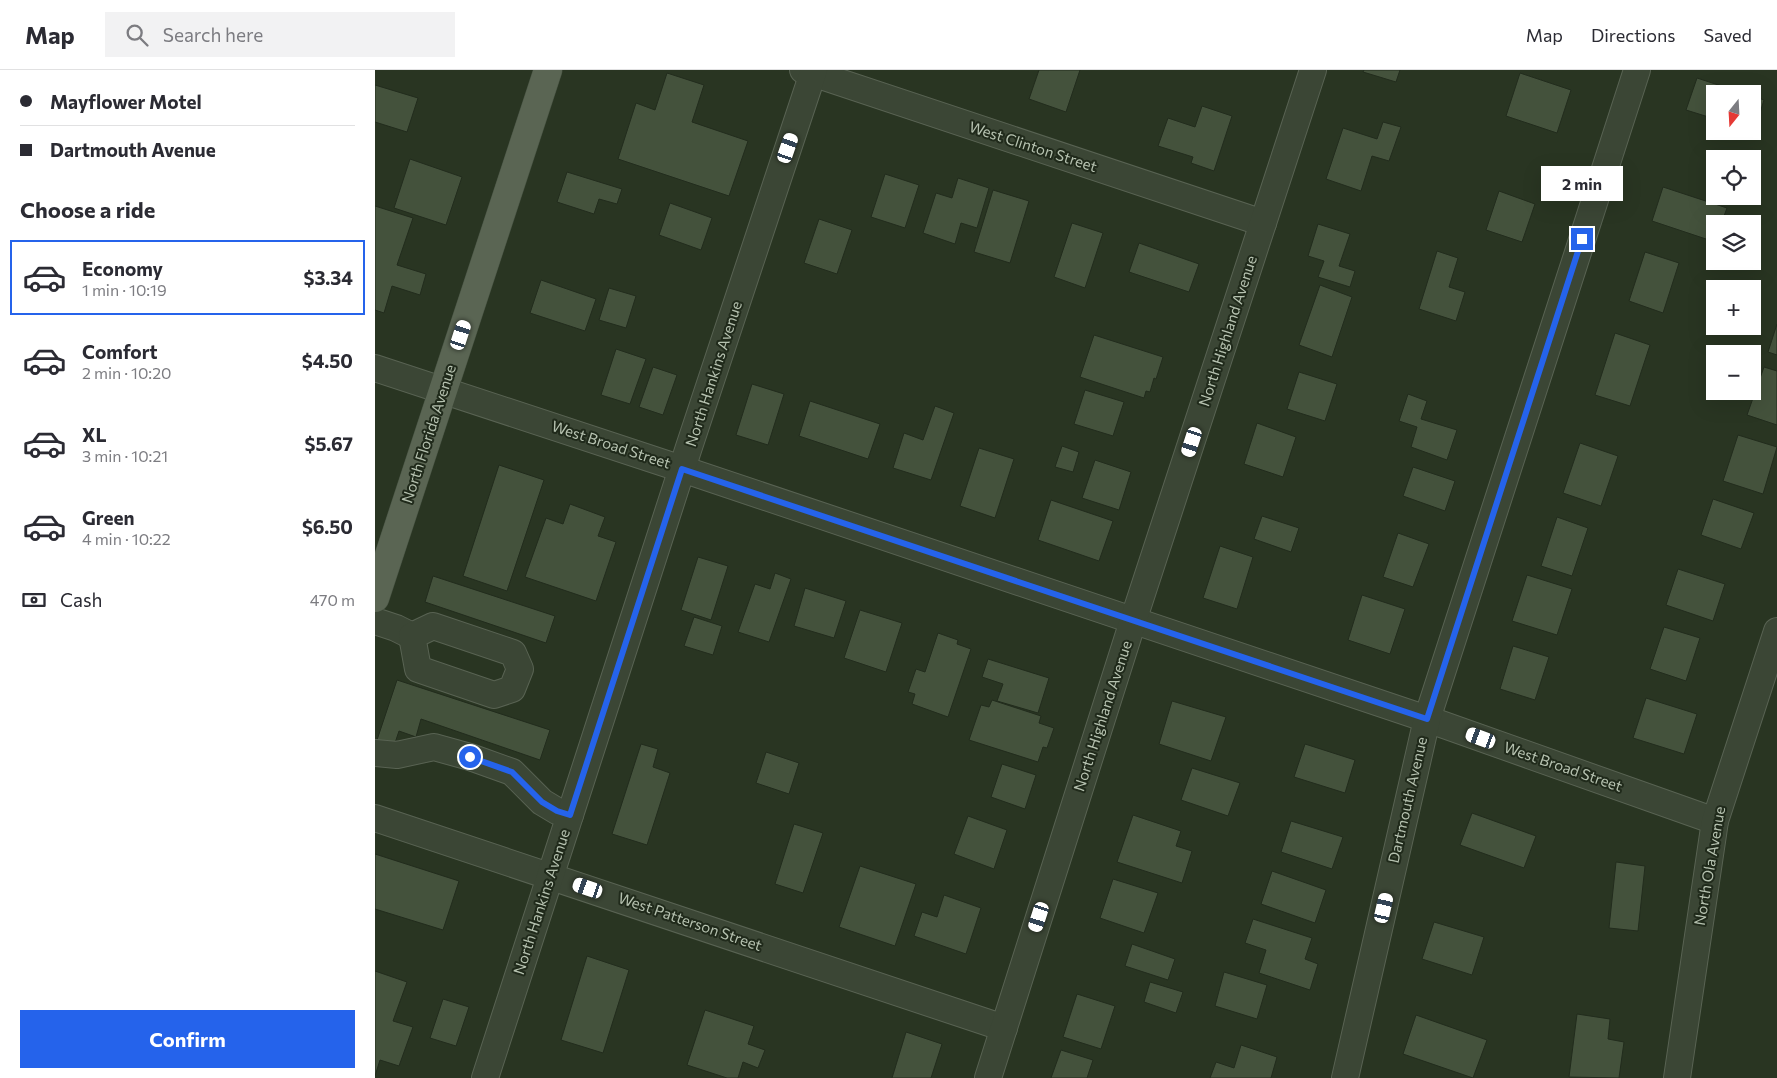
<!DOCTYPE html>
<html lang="en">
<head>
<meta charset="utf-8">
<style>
	:root { --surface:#fff; --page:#f2f2f3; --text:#2b2b33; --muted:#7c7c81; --line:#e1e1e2; --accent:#2563eb }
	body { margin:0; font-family:Commissioner,sans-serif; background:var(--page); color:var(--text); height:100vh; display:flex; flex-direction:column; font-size:19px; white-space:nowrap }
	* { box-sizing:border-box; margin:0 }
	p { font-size:16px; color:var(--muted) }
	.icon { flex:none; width:28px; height:28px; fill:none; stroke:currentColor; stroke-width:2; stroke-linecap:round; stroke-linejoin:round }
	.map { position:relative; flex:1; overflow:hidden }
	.sheet { display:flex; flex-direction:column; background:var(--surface); width:375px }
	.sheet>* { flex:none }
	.top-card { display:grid; align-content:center; height:110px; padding:0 20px; background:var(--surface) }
	.needle { width:32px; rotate:198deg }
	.fabs { position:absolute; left:1331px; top:15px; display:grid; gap:10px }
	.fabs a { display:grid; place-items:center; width:55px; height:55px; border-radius:0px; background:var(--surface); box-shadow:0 5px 20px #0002; font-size:25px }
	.end { position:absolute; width:22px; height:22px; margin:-11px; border:6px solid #2563eb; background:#fff; box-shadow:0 0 0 2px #fff }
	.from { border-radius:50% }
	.bubble { position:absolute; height:35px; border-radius:0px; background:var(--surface); box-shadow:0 5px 20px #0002; font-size:16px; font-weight:700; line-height:35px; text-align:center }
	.car { position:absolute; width:15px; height:30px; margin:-15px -8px; border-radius:6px; box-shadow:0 0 4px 1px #0007; background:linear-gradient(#fff 24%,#345 0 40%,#fff 0 76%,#345 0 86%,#fff 0) }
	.top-card b { display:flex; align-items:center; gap:18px; height:48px; font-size:19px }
	.top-card b+b { border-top:1px solid var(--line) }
	.top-card i { width:12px; height:12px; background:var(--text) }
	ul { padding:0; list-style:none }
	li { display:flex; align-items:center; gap:15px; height:75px; margin:0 10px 8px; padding:0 10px; border:2px solid transparent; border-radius:0px }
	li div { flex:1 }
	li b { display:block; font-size:19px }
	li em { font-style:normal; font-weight:700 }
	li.active { border-color:var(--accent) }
	li>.icon { width:45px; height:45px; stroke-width:1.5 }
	h2 { padding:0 20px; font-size:22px; line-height:60px }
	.pay { display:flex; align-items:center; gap:12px; height:55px; padding:0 20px; font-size:19px }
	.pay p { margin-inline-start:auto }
	.primary-button { display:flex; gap:10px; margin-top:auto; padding:10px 20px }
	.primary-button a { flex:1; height:58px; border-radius:0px; background:var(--accent); color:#fff; font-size:20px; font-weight:700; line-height:58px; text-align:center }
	header { display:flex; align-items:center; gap:30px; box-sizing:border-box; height:70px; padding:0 25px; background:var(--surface); border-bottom:1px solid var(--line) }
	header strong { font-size:24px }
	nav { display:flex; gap:28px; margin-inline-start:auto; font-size:18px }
	.search { width:350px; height:45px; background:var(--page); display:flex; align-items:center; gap:12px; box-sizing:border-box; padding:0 18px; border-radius:0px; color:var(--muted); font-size:19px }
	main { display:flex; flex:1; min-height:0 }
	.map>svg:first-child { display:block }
	.building { fill:#44523c; stroke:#222c1d }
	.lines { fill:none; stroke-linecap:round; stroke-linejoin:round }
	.minor-casing { stroke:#596353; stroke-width:28 }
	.major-casing { stroke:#475242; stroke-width:29 }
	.minor { stroke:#3b4635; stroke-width:26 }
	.major { stroke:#5a6553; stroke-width:28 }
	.route { stroke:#2563eb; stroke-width:6 }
	.labels { text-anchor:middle; stroke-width:4; stroke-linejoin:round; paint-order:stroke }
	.street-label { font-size:15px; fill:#b6c2b0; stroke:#202a1b }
</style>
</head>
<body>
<header>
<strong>Map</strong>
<div class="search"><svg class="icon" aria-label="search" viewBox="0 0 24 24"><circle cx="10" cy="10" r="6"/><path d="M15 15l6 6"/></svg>Search here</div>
<nav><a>Map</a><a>Directions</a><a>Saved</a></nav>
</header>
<main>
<section class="sheet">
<div class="top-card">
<b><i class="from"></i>Mayflower Motel</b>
<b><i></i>Dartmouth Avenue</b>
</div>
<h2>Choose a ride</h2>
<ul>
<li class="active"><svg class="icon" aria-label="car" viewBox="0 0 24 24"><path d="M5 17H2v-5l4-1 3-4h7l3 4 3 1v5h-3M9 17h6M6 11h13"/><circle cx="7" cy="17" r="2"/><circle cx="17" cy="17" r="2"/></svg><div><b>Economy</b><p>1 min · 10:19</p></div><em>$3.34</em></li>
<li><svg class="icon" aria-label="car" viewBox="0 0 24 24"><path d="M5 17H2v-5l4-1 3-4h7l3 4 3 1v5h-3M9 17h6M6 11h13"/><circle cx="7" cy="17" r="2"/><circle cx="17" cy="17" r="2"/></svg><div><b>Comfort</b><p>2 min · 10:20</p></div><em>$4.50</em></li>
<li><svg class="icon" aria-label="car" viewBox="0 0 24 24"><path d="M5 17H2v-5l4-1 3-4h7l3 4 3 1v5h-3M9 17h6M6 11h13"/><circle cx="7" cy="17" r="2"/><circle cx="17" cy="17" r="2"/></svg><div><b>XL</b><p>3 min · 10:21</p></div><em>$5.67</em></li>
<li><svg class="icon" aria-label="car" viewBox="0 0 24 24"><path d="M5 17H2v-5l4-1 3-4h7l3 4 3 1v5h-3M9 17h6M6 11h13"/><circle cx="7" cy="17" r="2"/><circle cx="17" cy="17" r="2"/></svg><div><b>Green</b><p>4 min · 10:22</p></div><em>$6.50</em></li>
</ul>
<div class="pay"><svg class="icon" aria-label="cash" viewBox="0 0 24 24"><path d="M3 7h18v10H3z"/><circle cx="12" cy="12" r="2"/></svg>Cash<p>470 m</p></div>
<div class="primary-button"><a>Confirm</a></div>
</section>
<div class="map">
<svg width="1402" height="1008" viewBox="0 0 1402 1008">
	<rect width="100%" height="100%" fill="#293522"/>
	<g class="building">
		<path d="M664,0H705L691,42L654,29Z"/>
		<path d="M989,0H1025L1021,12L988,2Z"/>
		<path d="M292,3L329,15L317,52L373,71L354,126L243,89L261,33L280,40Z"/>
		<path d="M1145,3L1196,20L1182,63L1131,46Z"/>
		<path d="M1322,8L1371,24H1340V49L1311,40Z"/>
		<path d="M0,15L43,28L32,62L0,52Z"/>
		<path d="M1378,26L1389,30L1379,62L1378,61Z"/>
		<path d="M827,36L857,46L839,101L816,93L818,87L783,76L793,48L820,57Z"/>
		<path d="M1008,52L1026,57L1014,91L997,86L986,121L951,109L968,58L1002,69Z"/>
		<path d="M35,89L87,107L71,155L19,138Z"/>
		<path d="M192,102L247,119L242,134L224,129L219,144L182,132Z"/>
		<path d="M510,104L544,115L530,158L496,147Z"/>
		<path d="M583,108L614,118L602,158L586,153L580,174L548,163L561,123L577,128Z"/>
		<path d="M1288,117L1352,138L1346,154H1340V172L1277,151Z"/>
		<path d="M618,120L654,131L635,193L599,182Z"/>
		<path d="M1124,121L1160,134L1147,172L1111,160Z"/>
		<path d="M295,133L337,148L326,180L284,165Z"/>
		<path d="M0,136L38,148L22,195L51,204L45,225L17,216L9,243L0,240Z"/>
		<path d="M444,149L477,160L462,204L429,193Z"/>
		<path d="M697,153L728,163L710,218L679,207Z"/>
		<path d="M943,154L975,164L964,196L980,201L975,217L943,207L949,191L933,186Z"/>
		<path d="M764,173L824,194L814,222L754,202Z"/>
		<path d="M1062,181L1083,188L1074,217L1090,222L1081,251L1044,239Z"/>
		<path d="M1270,182L1304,193L1288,243L1254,231Z"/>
		<path d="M166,210L221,229L210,261L155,243Z"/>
		<path d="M945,215L977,227L957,287L924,275Z"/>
		<path d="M234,218L261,226L251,258L224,250Z"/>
		<path d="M1402,254V285L1393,282Z"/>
		<path d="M1240,263L1275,275L1255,336L1220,325Z"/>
		<path d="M719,265L788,287L781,309L779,308L775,322L771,321L769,328L705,307Z"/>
		<path d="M241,279L271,289L255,334L226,325Z"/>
		<path d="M278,297L302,305L288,345L264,337Z"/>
		<path d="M1389,297L1402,301V355L1372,345Z"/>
		<path d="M924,302L962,314L950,351L912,339Z"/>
		<path d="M377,314L409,324L393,375L361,365Z"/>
		<path d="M710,320L749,332L738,366L699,354Z"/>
		<path d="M1033,324L1052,331L1046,349L1082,360L1072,390L1036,377L1042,357L1024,351Z"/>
		<path d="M435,331L505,354L493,389L424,366Z"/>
		<path d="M560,336L579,343L556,410L518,398L529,363L548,370Z"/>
		<path d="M882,353L921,367L908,407L869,394Z"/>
		<path d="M1363,365L1402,377L1388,424L1348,411Z"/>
		<path d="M1205,373L1243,386L1226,436L1188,423Z"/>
		<path d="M687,376L704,382L698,402L680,397Z"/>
		<path d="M604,378L639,389L620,448L585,436Z"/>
		<path d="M720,390L756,402L744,440L707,428Z"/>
		<path d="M124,395L169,410L132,521L88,506Z"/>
		<path d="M1038,397L1080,411L1070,441L1028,426Z"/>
		<path d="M1338,429L1379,443L1366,479L1326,465Z"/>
		<path d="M676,430L738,451L724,491L663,470Z"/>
		<path d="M195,434L230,447L223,466L241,472L221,531L150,507L171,448L188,454Z"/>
		<path d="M887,446L924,458L916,482L879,469Z"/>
		<path d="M1182,447L1213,458L1197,506L1166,496Z"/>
		<path d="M1023,463L1054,474L1038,517L1008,507Z"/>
		<path d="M845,476L878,487L862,539L828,528Z"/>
		<path d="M323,487L353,496L336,550L306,540Z"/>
		<path d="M1303,499L1350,514L1338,551L1291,535Z"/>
		<path d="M400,503L416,509L394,572L363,562L380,514L395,519Z"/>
		<path d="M1152,505L1197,519L1182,565L1137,551Z"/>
		<path d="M58,506L180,546L171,573L50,532Z"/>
		<path d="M430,518L471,531L459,568L419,556Z"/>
		<path d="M987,525L1030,539L1015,584L973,570Z"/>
		<path d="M485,540L527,553L511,602L469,588Z"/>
		<path d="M319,547L347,556L338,585L309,576Z"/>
		<path d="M1289,557L1325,568L1311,611L1275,599Z"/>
		<path d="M563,563L583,570L582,574L596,579L573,647L537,634L540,624L533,622L541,599L550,602Z"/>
		<path d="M1138,576L1174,587L1160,630L1125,619Z"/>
		<path d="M613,589L674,608L663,643L622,631L628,614L607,607Z"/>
		<path d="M22,610L175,660L165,690L46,649L41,667L24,661L18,679L1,673Z"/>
		<path d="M1271,628L1322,644L1309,684L1258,668Z"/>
		<path d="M617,630L666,646L664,653L679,658L672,678L668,677L663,692L594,670L606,635L614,637Z"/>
		<path d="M797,631L851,647L836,691L784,674Z"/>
		<path d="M266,674L283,679L278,697L295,703L272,775L237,764Z"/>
		<path d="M930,674L980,690L970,723L919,707Z"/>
		<path d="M391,682L424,693L414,724L381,713Z"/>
		<path d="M627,694L661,705L650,739L616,727Z"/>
		<path d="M817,698L865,713L853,746L806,730Z"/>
		<path d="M1097,743L1161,766L1149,798L1085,775Z"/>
		<path d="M758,745L806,761L801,776L817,781L807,813L742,792Z"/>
		<path d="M593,746L632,760L619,799L579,784Z"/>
		<path d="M916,751L968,767L957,799L906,782Z"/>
		<path d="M419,754L448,763L428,823L400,814Z"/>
		<path d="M0,784L84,811L68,860L0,839Z"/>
		<path d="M1241,792L1270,796L1263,861L1234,858Z"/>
		<path d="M485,796L541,814L520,876L464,857Z"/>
		<path d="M897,801L951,820L940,853L886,834Z"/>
		<path d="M738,809L783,823L769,863L725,848Z"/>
		<path d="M569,825L606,838L591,884L539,866L547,842L562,847Z"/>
		<path d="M878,849L937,868L930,889L943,894L935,920L884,903L891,880L870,873Z"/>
		<path d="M1059,852L1109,867L1097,905L1047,889Z"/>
		<path d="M757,874L800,889L793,910L750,896Z"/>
		<path d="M212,886L254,900L228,983L186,970Z"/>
		<path d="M0,901L32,912L18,951L38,957L24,996L5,990L0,1006Z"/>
		<path d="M849,902L892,915L882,949L840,936Z"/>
		<path d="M775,912L808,922L801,943L769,932Z"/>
		<path d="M702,924L740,936L726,979L688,967Z"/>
		<path d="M68,929L94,937L81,976L55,968Z"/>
		<path d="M330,940L379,956L373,974L390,980L383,998L368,992L363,1008H352L312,995Z"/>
		<path d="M1202,944L1235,949L1233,969L1249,972L1244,1008L1194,1007Z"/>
		<path d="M1041,945L1112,970L1098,1008L1028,984Z"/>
		<path d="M531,962L567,974L556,1008H517Z"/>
		<path d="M866,975L902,987L896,1008H835L841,992L859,998Z"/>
		<path d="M686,980L718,990L712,1008H676Z"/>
	</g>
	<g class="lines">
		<g class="minor-casing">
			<g id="minor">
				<path d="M428,0L888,153"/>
				<path d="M0,298L307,399L1052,649L1340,751"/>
				<path d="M0,551L21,558L37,566"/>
				<path d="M58,556L138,583L145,599L137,619L119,625L43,599L37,566Z"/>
				<path d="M0,683L22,685L59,677L95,687L137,702L167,732L182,741L195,745"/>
				<path d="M0,748L629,958"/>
				<path d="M110,1008L314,377L439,0"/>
				<path d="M613,1008L758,551L938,0"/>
				<path d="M970,1008L1052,649L1262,0"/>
				<path d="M1302,1008L1340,751L1402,561"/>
			</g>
		</g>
		<g class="major-casing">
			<path id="major" d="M0,528L173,0"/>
		</g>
		<use href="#minor" class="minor"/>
		<use href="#major" class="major"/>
	</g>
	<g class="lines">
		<path class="route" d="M95,687L137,702L167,732L182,741L195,745L307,399L1052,649L1207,169"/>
	</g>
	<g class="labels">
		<g class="street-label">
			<text transform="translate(658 77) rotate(18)" y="5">West Clinton Street</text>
			<text transform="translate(853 261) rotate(-72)" y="5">North Highland Avenue</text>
			<text transform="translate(339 304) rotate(-72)" y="5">North Hankins Avenue</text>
			<text transform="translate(54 364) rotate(-72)" y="5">North Florida Avenue</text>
			<text transform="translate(236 375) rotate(18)" y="5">West Broad Street</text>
			<text transform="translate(728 646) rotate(-72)" y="5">North Highland Avenue</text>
			<text transform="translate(1188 697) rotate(19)" y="5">West Broad Street</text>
			<text transform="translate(1033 730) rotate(-77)" y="5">Dartmouth Avenue</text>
			<text transform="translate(1335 796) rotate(-80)" y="5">North Ola Avenue</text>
			<text transform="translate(167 832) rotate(-72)" y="5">North Hankins Avenue</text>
			<text transform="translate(315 852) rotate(19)" y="5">West Patterson Street</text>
		</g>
	</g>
</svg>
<div class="fabs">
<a><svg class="needle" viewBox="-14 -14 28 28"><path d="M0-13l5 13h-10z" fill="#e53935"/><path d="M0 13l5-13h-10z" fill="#7c7c81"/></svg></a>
<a><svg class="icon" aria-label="locate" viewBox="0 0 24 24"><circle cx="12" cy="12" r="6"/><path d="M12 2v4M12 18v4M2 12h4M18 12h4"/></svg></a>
<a><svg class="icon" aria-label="layers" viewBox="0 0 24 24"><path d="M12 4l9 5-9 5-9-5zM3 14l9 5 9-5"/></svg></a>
<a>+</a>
<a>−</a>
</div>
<i class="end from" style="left:95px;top:687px"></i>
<i class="end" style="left:1207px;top:169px"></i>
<div class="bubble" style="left:1166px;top:96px;width:82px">2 min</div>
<i class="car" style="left:413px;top:78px;rotate:19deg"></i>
<i class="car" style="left:86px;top:265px;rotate:18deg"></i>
<i class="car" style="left:817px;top:372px;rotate:198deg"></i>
<i class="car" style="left:1106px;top:668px;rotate:290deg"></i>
<i class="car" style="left:213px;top:818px;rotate:289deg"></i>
<i class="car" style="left:1009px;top:838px;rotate:13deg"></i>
<i class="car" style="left:664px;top:847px;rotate:198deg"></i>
</div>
</main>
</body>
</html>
